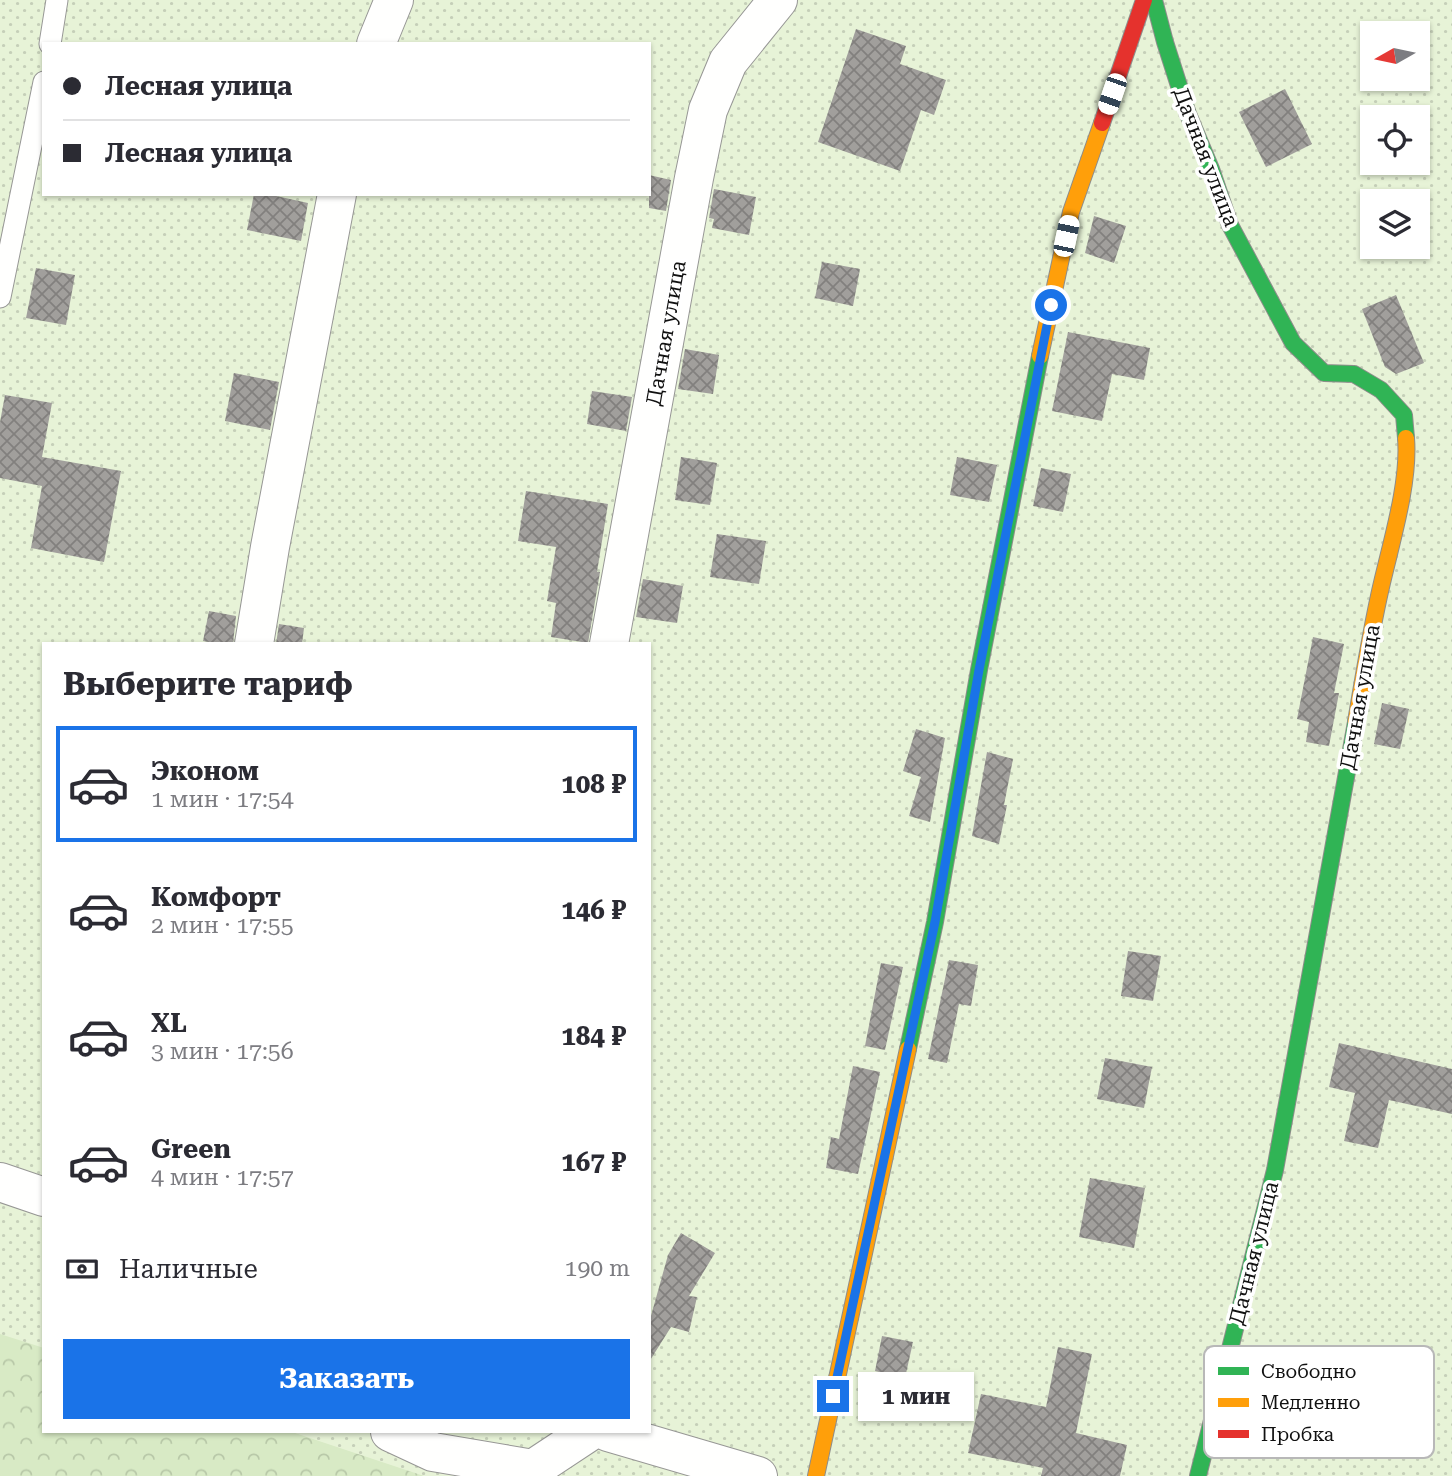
<!DOCTYPE html>
<html lang="ru">
<head>
<meta charset="utf-8">
<style>
	:root { --surface:#fff; --page:#f2f2f3; --text:#2b2b33; --muted:#7c7c81; --line:#e1e1e2; --accent:#1a73e8 }
	body { margin:0; font-family:"Roboto Serif",serif; background:var(--page); color:var(--text); height:100vh; display:flex; flex-direction:column; font-size:26px; white-space:nowrap }
	* { box-sizing:border-box; margin:0 }
	p { font-size:23px; color:var(--muted) }
	.icon { flex:none; width:38px; height:38px; fill:none; stroke:currentColor; stroke-width:2; stroke-linecap:round; stroke-linejoin:round }
	.map { position:relative; flex:1; overflow:hidden }
	.drawer { position:absolute; left:42px; top:642px; width:609px; height:791px; display:flex; flex-direction:column; background:var(--surface); border-radius:0px; box-shadow:0 2px 5px #0004 }
	.drawer>* { flex:none }
	.banner { position:absolute; left:42px; top:42px; width:609px; height:154px; border-radius:0px; box-shadow:0 2px 5px #0004; display:grid; align-content:center; height:154px; padding:0 21px; background:var(--surface) }
	.needle { width:46px; rotate:261deg }
	.buttons { position:absolute; left:1360px; top:21px; display:grid; gap:14px }
	.buttons a { display:grid; place-items:center; width:70px; height:70px; border-radius:0px; background:var(--surface); box-shadow:0 2px 5px #0004; font-size:35px }
	.end { position:absolute; width:32px; height:32px; margin:-16px; border:9px solid #1a73e8; background:#fff; box-shadow:0 0 0 4px #fff }
	.from { border-radius:50% }
	.bubble { position:absolute; height:49px; border-radius:0px; background:var(--surface); box-shadow:0 2px 5px #0004; font-size:23px; font-weight:700; line-height:49px; text-align:center }
	.car { position:absolute; width:21px; height:42px; margin:-21px -10px; border-radius:9px; box-shadow:0 0 5px 2px #0007; background:linear-gradient(#fff 24%,#345 0 40%,#fff 0 76%,#345 0 86%,#fff 0) }
	.banner b { display:flex; align-items:center; gap:24px; height:66px; font-size:26px }
	.banner b+b { border-top:2px solid var(--line) }
	.banner i { width:18px; height:18px; background:var(--text) }
	ul { padding:0; list-style:none }
	li { display:flex; align-items:center; gap:21px; height:116px; margin:0 14px 10px; padding:0 7px; border:4px solid transparent; border-radius:0px }
	li div { flex:1 }
	li b { display:block; font-size:26px }
	li em { font-style:normal; font-weight:700 }
	li.current { border-color:var(--accent) }
	li>.icon { width:63px; height:63px; stroke-width:1.5 }
	h2 { padding:0 21px; font-size:32px; line-height:84px }
	.pay { display:flex; align-items:center; gap:18px; height:77px; padding:0 21px; font-size:26px }
	.pay p { margin-inline-start:auto }
	.button { display:flex; gap:14px; margin-top:auto; padding:14px 21px }
	.button a { flex:1; height:80px; border-radius:0px; background:var(--accent); color:#fff; font-size:28px; font-weight:700; line-height:80px; text-align:center }
	.map>svg:first-child { display:block }
	.forest { fill:url(#forest-crowns) }
	.garden { fill:url(#garden-dots); fill-rule:evenodd }
	.building { fill:url(#building-cross-hatch) }
	.lines { fill:none; stroke-linecap:round; stroke-linejoin:round }
	.lane-casing { stroke:#979795; stroke-width:23 }
	.street-casing { stroke:#979795; stroke-width:40 }
	.fast-casing { stroke:#8e8d8b; stroke-width:18 }
	.slow-casing { stroke:#8e8d8b; stroke-width:18 }
	.jam-casing { stroke:#8e8d8b; stroke-width:18 }
	.lane { stroke:#fffffe; stroke-width:21 }
	.street { stroke:#fffffe; stroke-width:38 }
	.fast { stroke:#30b455; stroke-width:16 }
	.slow { stroke:#ff9f0a; stroke-width:16 }
	.jam { stroke:#e5322d; stroke-width:16 }
	.route { stroke:#1a73e8; stroke-width:9 }
	.labels { text-anchor:middle; stroke-width:7; stroke-linejoin:round; paint-order:stroke }
	.street-label { font-size:21px; fill:#111; stroke:#fff }
	.key { fill:#fff; stroke:#b8b8b8; stroke-width:2 }
	.key-label { font-size:19px; fill:#111 }
</style>
</head>
<body>
<div class="map">
<svg width="1452" height="1476" viewBox="0 0 1452 1476">
	<defs>
		<pattern id="forest-crowns" width="20" height="18" patternUnits="userSpaceOnUse" patternTransform="scale(1.75)"><rect width="20" height="18" fill="#d8eac5"/><path d="M2 6a3 3 0 1 1 6 0M12 15a3 3 0 1 1 6 0" fill="none" stroke="#b8c8a8"/></pattern>
		<pattern id="garden-dots" width="8" height="8" patternUnits="userSpaceOnUse" patternTransform="scale(1.75)"><rect width="8" height="8" fill="#e7f3d7"/><path d="M2 2h.1M6 6h.1" fill="none" stroke="#c5cfb8" stroke-width="1.8" stroke-linecap="round"/></pattern>
		<pattern id="building-cross-hatch" width="8" height="8" patternUnits="userSpaceOnUse" patternTransform="scale(1.75)"><rect width="8" height="8" fill="#a19f9c"/><path d="M0 0l8 8M0 8l8-8" fill="none" stroke="#82807e"/></pattern>
	</defs>
	<rect width="100%" height="100%" fill="#fdfcf7"/>
	<path class="forest" d="M0,1304L44,1318V1432H410L553,1476H0Z"/>
	<path class="garden" d="M0,0H1452V1476H424L292,1432H649V644H44V1348L0,1334ZM1372,33H1418V79H1372ZM44,44H649V194H44ZM1372,117H1418V163H1372ZM1372,201H1418V247H1372Z"/>
	<g class="building">
		<path d="M856,29L906,46L900,64L946,80L934,115L921,110L900,171L818,142Z"/>
		<path d="M1285,89L1312,144L1266,167L1239,112Z"/>
		<path d="M649,175L671,180L666,211L649,208Z"/>
		<path d="M714,189L756,197L749,235L712,228L714,219L709,218Z"/>
		<path d="M254,194H267L308,203L301,241L247,230Z"/>
		<path d="M1094,216L1126,226L1114,263L1085,253Z"/>
		<path d="M822,262L860,269L853,306L815,298Z"/>
		<path d="M36,268L75,275L66,325L26,318Z"/>
		<path d="M1396,295L1424,363L1396,374L1385,367L1362,309Z"/>
		<path d="M1068,332L1150,348L1144,380L1112,374L1102,421L1052,411Z"/>
		<path d="M685,349L719,355L713,394L678,389Z"/>
		<path d="M234,373L279,382L270,430L225,421Z"/>
		<path d="M592,391L632,397L626,431L587,424Z"/>
		<path d="M5,395L52,403L42,457L121,471L104,562L31,548L42,486L0,478V422Z"/>
		<path d="M681,457L717,463L710,505L675,500Z"/>
		<path d="M957,457L997,465L989,502L950,495Z"/>
		<path d="M1041,468L1071,474L1063,512L1033,506Z"/>
		<path d="M526,491L608,504L597,572H600L588,643L551,637L556,603L547,601L556,547L518,541Z"/>
		<path d="M717,534L766,541L759,584L710,577Z"/>
		<path d="M643,579L683,586L677,623L636,617Z"/>
		<path d="M209,611L236,616L233,644H221L203,641Z"/>
		<path d="M279,624L304,628L302,644H276Z"/>
		<path d="M1313,637L1344,644L1334,693H1339L1329,746L1306,742L1309,722L1297,719Z"/>
		<path d="M1382,703L1409,709L1400,749L1374,744Z"/>
		<path d="M916,729L945,738L930,822L909,816L921,777L903,771Z"/>
		<path d="M987,752L1013,759L1004,805H1007L999,844L972,836Z"/>
		<path d="M1128,951L1161,956L1153,1001L1121,996Z"/>
		<path d="M949,960L978,965L971,1006L959,1004L947,1063L928,1059Z"/>
		<path d="M881,963L903,967L885,1050L865,1046Z"/>
		<path d="M1339,1043L1452,1069V1114L1389,1100L1378,1148L1344,1141L1355,1093L1329,1087Z"/>
		<path d="M1105,1058L1152,1067L1144,1108L1097,1099Z"/>
		<path d="M853,1066L880,1072L858,1174L826,1168L831,1137L839,1139Z"/>
		<path d="M1090,1178L1145,1188L1134,1248L1079,1237Z"/>
		<path d="M681,1233L715,1253L689,1296L697,1297L689,1332L671,1327L649,1362V1323L668,1255Z"/>
		<path d="M882,1336L913,1342L905,1378L875,1371Z"/>
		<path d="M1058,1347L1092,1354L1076,1433L1127,1445L1120,1476H1041L1043,1468L968,1453L981,1394L1046,1407Z"/>
	</g>
	<g class="lines">
		<g class="lane-casing">
			<g id="lane">
				<path d="M50,44L57,0"/>
				<path d="M0,297L44,82"/>
			</g>
		</g>
		<g class="street-casing">
			<g id="street">
				<path d="M376,44L394,0"/>
				<path d="M254,644L270,547L337,194"/>
				<path d="M609,644L694,178L708,110L728,62L778,0"/>
				<path d="M0,1182L44,1197"/>
				<path d="M390,1432L433,1452L533,1469L589,1432"/>
				<path d="M608,1432L758,1476"/>
			</g>
		</g>
		<g class="fast-casing">
			<g id="fast">
				<path d="M1154,0L1165,42L1188,114L1211,169L1230,225L1293,343L1324,373L1354,374L1381,390L1404,415L1406,438"/>
				<path d="M908,1049L935,922L979,670L1040,356"/>
				<path d="M1198,1476L1275,1170L1356,722"/>
			</g>
		</g>
		<g class="slow-casing">
			<g id="slow">
				<path d="M1040,356L1071,212L1102,123"/>
				<path d="M1356,722C1363,680 1370,637 1379,596C1389,549 1410,485 1406,438"/>
				<path d="M816,1476L908,1049"/>
			</g>
		</g>
		<g class="jam-casing">
			<path id="jam" d="M1102,123L1144,0"/>
		</g>
		<use href="#lane" class="lane"/>
		<use href="#street" class="street"/>
		<use href="#fast" class="fast"/>
		<use href="#slow" class="slow"/>
		<use href="#jam" class="jam"/>
	</g>
	<g class="lines">
		<path class="route" d="M833,1396L935,922L979,670L1051,305"/>
	</g>
	<g class="labels">
		<g class="street-label">
			<text transform="translate(1206 157) rotate(69)" y="7">Дачная улица</text>
			<text transform="translate(666 333) rotate(-80)" y="7">Дачная улица</text>
			<text transform="translate(1360 697) rotate(-80)" y="7">Дачная улица</text>
			<text transform="translate(1254 1253) rotate(-76)" y="7">Дачная улица</text>
		</g>
	</g>
	<rect x="1204" y="1346" width="230" height="112" rx="10" class="key"/>
	<rect x="1218" y="1367" width="31" height="8" fill="#30b455"/>
	<rect x="1218" y="1398" width="31" height="9" fill="#ff9f0a"/>
	<rect x="1218" y="1430" width="31" height="8" fill="#e5322d"/>
	<g class="key-label">
		<text x="1261" y="1378">Свободно</text>
		<text x="1261" y="1409">Медленно</text>
		<text x="1261" y="1441">Пробка</text>
	</g>
</svg>
<div class="buttons">
<a><svg class="needle" viewBox="-14 -14 28 28"><path d="M0-13l5 13h-10z" fill="#e53935"/><path d="M0 13l5-13h-10z" fill="#7c7c81"/></svg></a>
<a><svg class="icon" aria-label="locate" viewBox="0 0 24 24"><circle cx="12" cy="12" r="6"/><path d="M12 2v4M12 18v4M2 12h4M18 12h4"/></svg></a>
<a><svg class="icon" aria-label="layers" viewBox="0 0 24 24"><path d="M12 4l9 5-9 5-9-5zM3 14l9 5 9-5"/></svg></a>
</div>
<i class="end from" style="left:1051px;top:305px"></i>
<i class="end" style="left:833px;top:1396px"></i>
<div class="bubble" style="left:858px;top:1372px;width:116px">1 мин</div>
<i class="car" style="left:1112px;top:94px;rotate:199deg"></i>
<i class="car" style="left:1066px;top:236px;rotate:12deg"></i>
<div class="banner">
<b><i class="from"></i>Лесная улица</b>
<b><i></i>Лесная улица</b>
</div>
<section class="drawer">
<h2>Выберите тариф</h2>
<ul>
<li class="current"><svg class="icon" aria-label="car" viewBox="0 0 24 24"><path d="M5 17H2v-5l4-1 3-4h7l3 4 3 1v5h-3M9 17h6M6 11h13"/><circle cx="7" cy="17" r="2"/><circle cx="17" cy="17" r="2"/></svg><div><b>Эконом</b><p>1 мин · 17:54</p></div><em>108 ₽</em></li>
<li><svg class="icon" aria-label="car" viewBox="0 0 24 24"><path d="M5 17H2v-5l4-1 3-4h7l3 4 3 1v5h-3M9 17h6M6 11h13"/><circle cx="7" cy="17" r="2"/><circle cx="17" cy="17" r="2"/></svg><div><b>Комфорт</b><p>2 мин · 17:55</p></div><em>146 ₽</em></li>
<li><svg class="icon" aria-label="car" viewBox="0 0 24 24"><path d="M5 17H2v-5l4-1 3-4h7l3 4 3 1v5h-3M9 17h6M6 11h13"/><circle cx="7" cy="17" r="2"/><circle cx="17" cy="17" r="2"/></svg><div><b>XL</b><p>3 мин · 17:56</p></div><em>184 ₽</em></li>
<li><svg class="icon" aria-label="car" viewBox="0 0 24 24"><path d="M5 17H2v-5l4-1 3-4h7l3 4 3 1v5h-3M9 17h6M6 11h13"/><circle cx="7" cy="17" r="2"/><circle cx="17" cy="17" r="2"/></svg><div><b>Green</b><p>4 мин · 17:57</p></div><em>167 ₽</em></li>
</ul>
<div class="pay"><svg class="icon" aria-label="cash" viewBox="0 0 24 24"><path d="M3 7h18v10H3z"/><circle cx="12" cy="12" r="2"/></svg>Наличные<p>190 m</p></div>
<div class="button"><a>Заказать</a></div>
</section>
</div>
</body>
</html>
